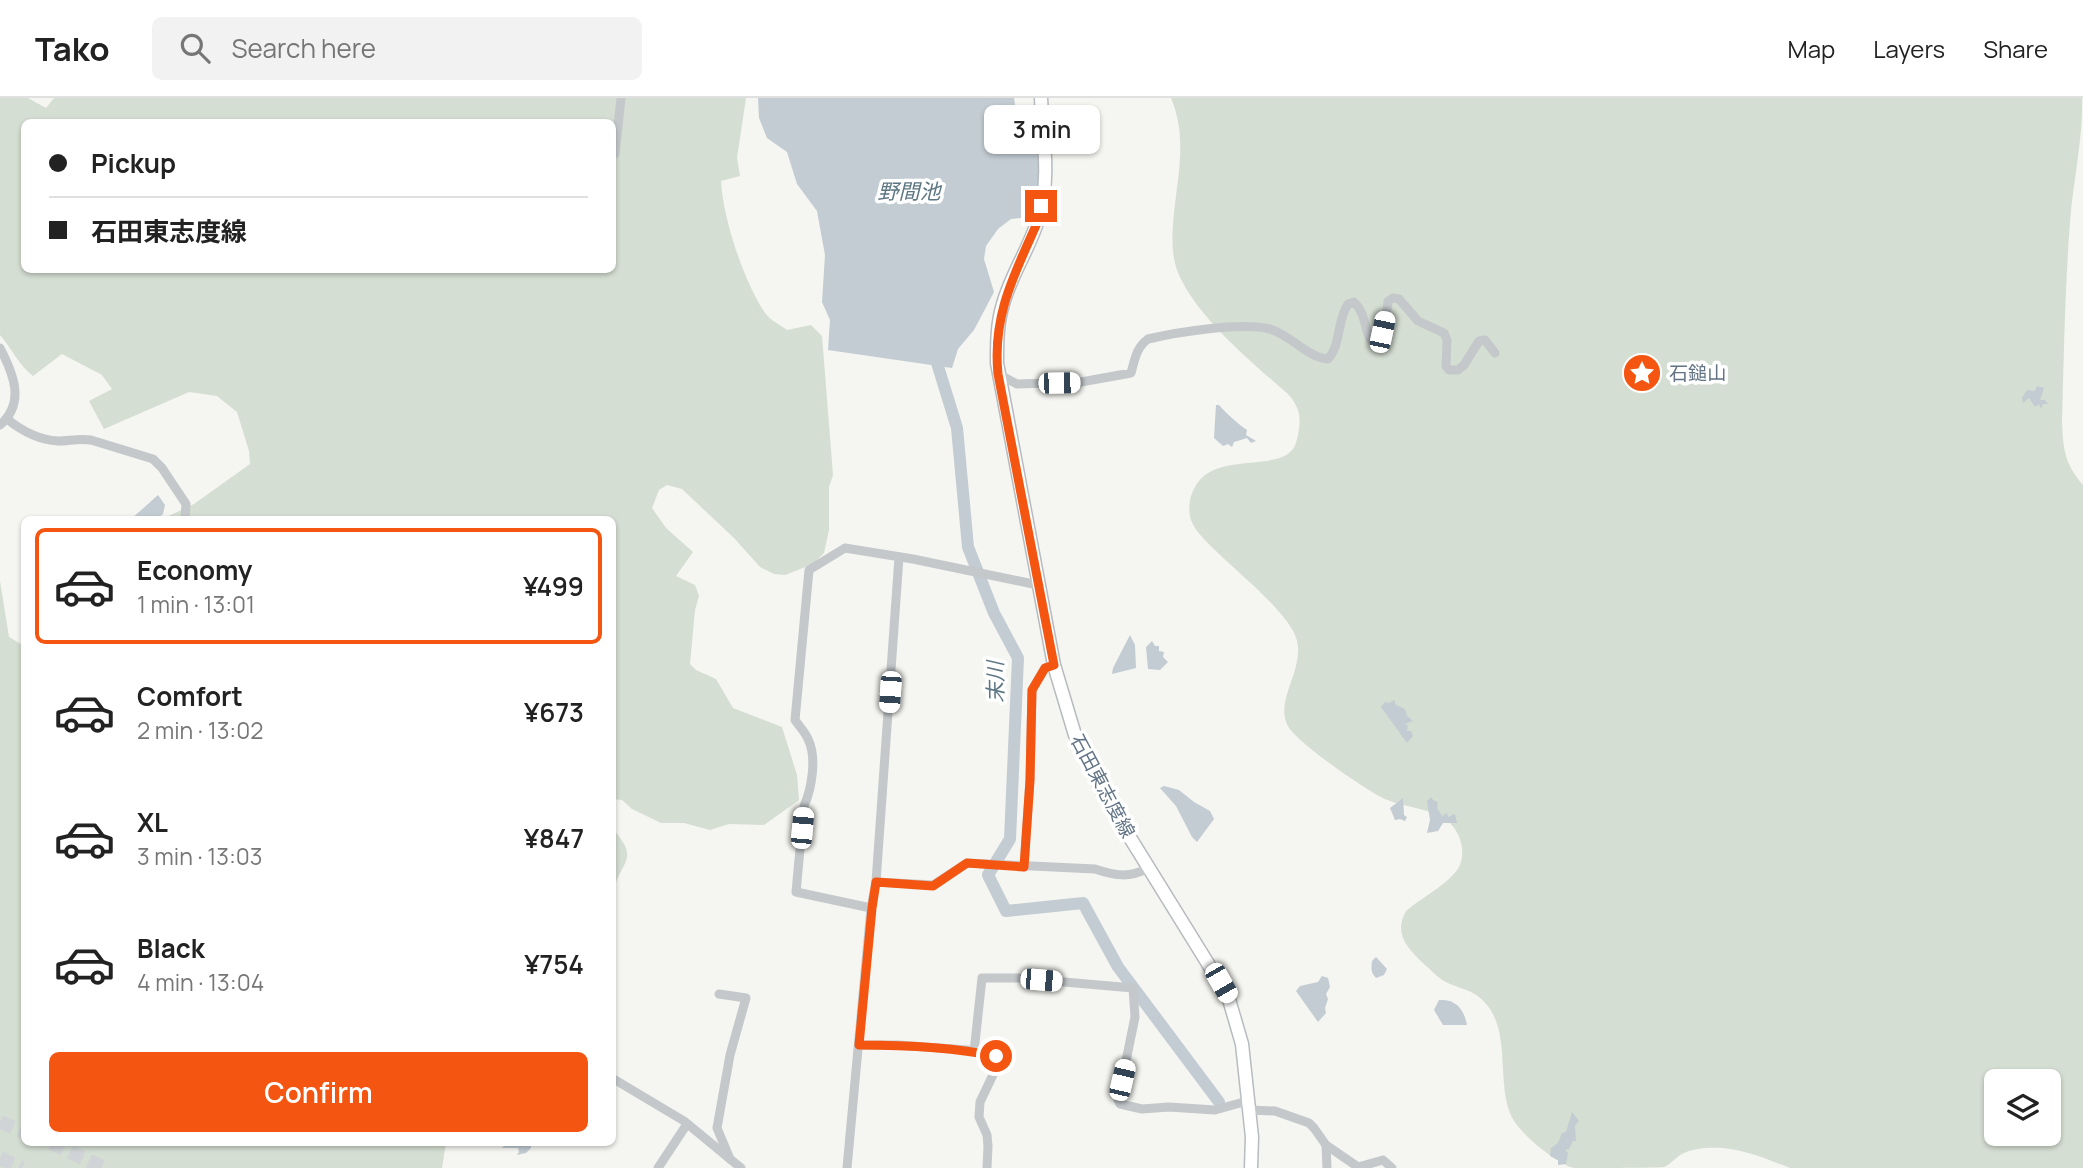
<!DOCTYPE html>
<html lang="en">
<head>
<meta charset="utf-8">
<style>
	:root { --surface:#fff; --page:#f2f2f2; --text:#222; --muted:#767676; --line:#e0e0e0; --accent:#f45612 }
	body { margin:0; font-family:Manrope,"Noto Sans JP",sans-serif; background:var(--page); color:var(--text); height:100vh; display:flex; flex-direction:column; font-size:26px; white-space:nowrap }
	* { box-sizing:border-box; margin:0 }
	p { font-size:23px; color:var(--muted) }
	.icon { flex:none; width:38px; height:38px; fill:none; stroke:currentColor; stroke-width:2; stroke-linecap:round; stroke-linejoin:round }
	.map { position:relative; flex:1; overflow:hidden }
	.details { position:absolute; left:21px; top:418px; width:595px; height:630px; display:flex; flex-direction:column; background:var(--surface); border-radius:10px; box-shadow:0 2px 5px #0004 }
	.details>* { flex:none }
	.guide { position:absolute; left:21px; top:21px; width:595px; height:154px; border-radius:10px; box-shadow:0 2px 5px #0004; display:grid; align-content:center; height:154px; padding:0 28px; background:var(--surface) }
	.buttons { position:absolute; left:1984px; top:971px; display:grid; gap:14px }
	.buttons a { display:grid; place-items:center; width:77px; height:77px; border-radius:10px; background:var(--surface); box-shadow:0 2px 5px #0004; font-size:35px }
	.end { position:absolute; width:32px; height:32px; margin:-16px; border:9px solid #f45612; background:#fff; box-shadow:0 0 0 4px #fff }
	.from { border-radius:50% }
	.bubble { position:absolute; height:49px; border-radius:10px; background:var(--surface); box-shadow:0 2px 5px #0004; font-size:23px; font-weight:600; line-height:49px; text-align:center }
	.car { position:absolute; width:21px; height:42px; margin:-21px -10px; border-radius:9px; box-shadow:0 0 5px 2px #0007; background:linear-gradient(#fff 24%,#345 0 40%,#fff 0 76%,#345 0 86%,#fff 0) }
	.guide b { display:flex; align-items:center; gap:24px; height:66px; font-size:26px }
	.guide b+b { border-top:2px solid var(--line) }
	.guide i { width:18px; height:18px; background:var(--text) }
	ul { padding:12px 0 0; list-style:none }
	li { display:flex; align-items:center; gap:21px; height:116px; margin:0 14px 10px; padding:0 14px; border:4px solid transparent; border-radius:10px }
	li div { flex:1 }
	li b { display:block; font-size:26px }
	li em { font-style:normal; font-weight:600 }
	li.on { border-color:var(--accent) }
	li>.icon { width:63px; height:63px; stroke-width:1.5 }
	.cta { display:flex; gap:14px; margin-top:auto; padding:14px 28px }
	.cta a { flex:1; height:80px; border-radius:10px; background:var(--accent); color:#fff; font-size:28px; font-weight:600; line-height:80px; text-align:center }
	header { display:flex; align-items:center; gap:42px; box-sizing:border-box; height:98px; padding:0 35px; background:var(--surface); border-bottom:2px solid var(--line) }
	header strong { font-size:33px }
	nav { display:flex; gap:38px; margin-inline-start:auto; font-size:24px }
	.search { width:490px; height:63px; background:var(--page); display:flex; align-items:center; gap:18px; box-sizing:border-box; padding:0 24px; border-radius:10px; color:var(--muted); font-size:26px }
	.map>svg:first-child { display:block }
	.green { fill:#d5ded2; fill-rule:evenodd }
	.water { fill:#c2ccd2 }
	.lines { fill:none; stroke-linecap:round; stroke-linejoin:round }
	.river { stroke:#c2ccd2; stroke-width:12 }
	.highway-tunnel { stroke:#d0d4d6; stroke-width:14; stroke-dasharray:14 7; stroke-linecap:butt }
	.major-casing { stroke:#b7bbbf; stroke-width:15 }
	.minor { stroke:#c4c8cb; stroke-width:9 }
	.major { stroke:#fff; stroke-width:12 }
	.route { stroke:#f45612; stroke-width:9 }
	.labels { text-anchor:middle; stroke-width:7; stroke-linejoin:round; paint-order:stroke }
	.poi-label { font-size:19px; fill:#617385; stroke:#fff; text-anchor:start }
	.street-label { font-size:19px; fill:#617385; stroke:#fff }
	.water-label { font-size:21px; font-style:italic; fill:#5d7683; stroke:#fff }
</style>
</head>
<body>
<header>
<strong>Tako</strong>
<div class="search"><svg class="icon" aria-label="search" viewBox="0 0 24 24"><circle cx="10" cy="10" r="6"/><path d="M15 15l6 6"/></svg>Search here</div>
<nav><a>Map</a><a>Layers</a><a>Share</a></nav>
</header>
<div class="map">
<svg width="2083" height="1070" viewBox="0 0 2083 1070">
	<rect width="100%" height="100%" fill="#f5f5f1"/>
	<g class="green">
		<path d="M0,0H28L46,10L54,0H746L737,60L740,78L721,83C723,121 744,184 765,215C770,222 780,227 787,232L811,227L822,238L833,377L829,389V432L824,455L813,466L785,477L774,476L760,469L734,440L682,391L667,387L659,392L652,410L666,430L693,454L676,478L695,487L699,498L695,512L690,566L696,572L716,581L733,610L782,629L797,677L799,702L764,727L729,726L710,732L684,725H661L632,711L622,702L613,701L612,422H160L194,406L250,366L249,353L237,314L217,298L189,294L104,331L89,303L112,291L102,277L62,256L33,278C19,267 12,251 0,237ZM24,24H612V172H24Z"/>
		<path d="M1171,0H2082C2083,36 2075,76 2071,112C2065,182 2064,252 2062,322C2063,350 2064,365 2083,387V1070H1790C1769,1062 1746,1052 1723,1050C1711,1049 1692,1050 1682,1056C1676,1059 1671,1066 1664,1069C1659,1070 1582,1070 1574,1070C1561,1067 1535,1047 1526,1037C1520,1031 1513,1023 1510,1015C1496,979 1513,926 1479,899C1468,890 1452,889 1441,881C1435,877 1430,871 1425,867C1408,851 1393,836 1406,813C1420,801 1450,785 1459,769C1466,754 1461,736 1450,725C1434,710 1405,710 1385,701C1367,693 1296,644 1288,628C1272,599 1313,565 1292,531C1275,504 1242,478 1218,455C1209,446 1196,435 1191,422C1188,413 1189,400 1194,391C1212,352 1274,375 1293,351C1297,345 1298,337 1299,331C1301,316 1298,308 1289,297C1254,266 1191,215 1176,169C1172,156 1172,141 1173,127C1176,82 1189,43 1171,0ZM1997,984H2049V1036H1997Z"/>
		<path d="M0,483L9,539L24,548V1045H446L442,1070H0Z"/>
		<path d="M613,731C640,762 622,761 613,794Z"/>
	</g>
	<g class="water">
		<path d="M758,0H1014L1018,25L1034,46L1040,62L1039,86L1030,119L1011,121L998,131L986,148L984,161L994,194L974,232L958,251L952,270L828,252L830,222L822,204L825,157L817,113L797,86L787,54L767,40L759,20Z"/>
		<path d="M2037,288L2044,290L2040,302H2045L2048,306H2043L2041,311L2039,306L2035,309L2029,300L2023,305L2022,300L2027,292L2035,293Z"/>
		<path d="M1216,307H1219C1225,314 1239,327 1247,332L1246,337L1256,343L1251,345L1247,340L1234,344L1232,349L1228,346L1223,348L1214,340Z"/>
		<path d="M158,397L165,407L163,416L155,422H130Z"/>
		<path d="M1130,537L1135,547L1136,570L1112,576L1113,570Z"/>
		<path d="M1152,543L1155,548H1159V553L1164,554L1163,559L1168,564L1160,572L1148,571L1146,549Z"/>
		<path d="M1394,602L1396,607L1405,611L1407,618L1413,623L1405,626L1408,628L1407,633H1411L1413,638L1407,645L1381,609L1385,604L1389,605Z"/>
		<path d="M1164,688L1179,692L1194,704L1210,713L1214,721L1197,744L1192,739L1176,708L1160,690Z"/>
		<path d="M1431,699L1433,702L1438,704L1437,710L1442,718L1447,715L1448,719L1455,716L1457,725H1443L1438,733L1427,735L1430,722L1427,703Z"/>
		<path d="M1403,700L1404,717L1407,719L1405,723L1400,721L1395,722L1390,710Z"/>
		<path d="M1376,859L1387,871L1384,877L1376,880C1371,875 1371,870 1372,863Z"/>
		<path d="M1322,878L1328,880L1330,889L1326,896L1328,901L1325,910L1326,915L1318,924L1296,893L1300,888L1318,884Z"/>
		<path d="M1439,902C1457,901 1464,912 1467,927H1443L1434,912Z"/>
		<path d="M1572,1014L1579,1023L1575,1028L1576,1043H1573L1569,1051L1565,1052L1568,1055L1566,1066L1558,1067V1062L1550,1058L1551,1050L1558,1045L1562,1035L1566,1034Z"/>
		<path d="M507,1045H531V1050L526,1055L517,1057L519,1054L518,1050H502Z"/>
	</g>
	<g class="lines">
		<path class="river" d="M933,252L957,330L968,449L994,515L1018,560L1010,741L988,777L1006,813L1083,805L1118,869L1219,1004"/>
		<g class="highway-tunnel">
			<path d="M0,1024L24,1034"/>
			<path d="M51,1045L104,1070"/>
			<path d="M0,1060L22,1070"/>
		</g>
		<g class="major-casing">
			<path id="major" d="M1041,0C1043,40 1051,83 1038,122C1029,151 1011,177 1003,206C997,225 997,245 997,265L1054,567L1075,637L1103,696L1228,898L1242,946L1252,1039L1251,1070"/>
		</g>
		<g class="minor">
			<path d="M615,56L621,0"/>
			<path d="M0,250C13,275 26,305 0,327"/>
			<path d="M998,276L1017,286L1081,284L1131,275C1135,261 1136,250 1148,241C1178,234 1240,224 1270,231C1291,237 1306,259 1328,261C1341,247 1337,222 1348,206L1354,204C1365,214 1364,228 1370,241L1376,243C1385,235 1387,215 1388,203L1393,200L1399,201L1418,223L1444,235L1447,242L1446,268L1449,272H1458L1464,267L1479,243L1485,242L1495,255"/>
			<path d="M7,321C22,333 38,342 58,343C69,343 79,340 91,342L153,361L162,370L186,406L185,422"/>
			<path d="M1024,769L1030,682L1032,592L1045,570L1054,567"/>
			<path d="M876,784L933,787L967,765L1095,771C1116,778 1129,780 1149,770"/>
			<path d="M871,810L796,794L804,708C812,690 817,659 808,641C805,634 799,628 795,622L809,472L845,450L913,461L1038,487"/>
			<path d="M719,896L746,900L730,957L717,1030L730,1061"/>
			<path d="M859,947H898L967,952L1002,958L980,1004L979,1019L987,1037L988,1048L987,1070"/>
			<path d="M974,954L982,880H1018L1133,890L1135,919L1118,1002L1120,1006L1142,1011L1169,1009L1215,1012L1240,1005H1249"/>
			<path d="M612,980L684,1023L741,1070"/>
			<path d="M1250,1012L1275,1013L1309,1025L1314,1030L1326,1047L1358,1069L1383,1062L1392,1070"/>
			<path d="M1326,1047L1327,1070"/>
			<path d="M658,1070L687,1026"/>
			<path d="M847,1070L871,810L876,784L899,459"/>
		</g>
		<use href="#major" class="major"/>
	</g>
	<g class="lines">
		<path class="route" d="M996,958C951,949 905,947 859,947L872,810L876,784L933,788L967,765L1024,769L1030,682L1032,592L1045,570L1054,567L998,276C992,217 1015,175 1038,123L1041,108"/>
	</g>
	<defs>
		<g id="sight-disc" transform="scale(2.0125)"><circle r="9.5" fill="#f45612" stroke="#fff"/><path d="M0-6L1.8-2.2L6-1.7L2.9 1.2L3.7 5.4L0 3.3L-3.7 5.4L-2.9 1.2L-6-1.7L-1.8-2.2Z" fill="#fff"/></g>
	</defs>
	<g fill-rule="evenodd">
		<use href="#sight-disc" x="1642" y="275"/>
	</g>
	<g class="labels">
		<g class="poi-label">
			<text x="1669" y="282">石鎚山</text>
		</g>
		<g class="street-label">
			<text transform="translate(1103 688) rotate(62)" y="7">石田東志度線</text>
		</g>
		<g class="water-label">
			<text x="909" y="101">野間池</text>
			<text transform="translate(996 584) rotate(-91)" y="7">末川</text>
		</g>
	</g>
</svg>
<div class="buttons">
<a><svg class="icon" aria-label="layers" viewBox="0 0 24 24"><path d="M12 4l9 5-9 5-9-5zM3 14l9 5 9-5"/></svg></a>
</div>
<i class="end from" style="left:996px;top:958px"></i>
<i class="end" style="left:1041px;top:108px"></i>
<div class="bubble" style="left:984px;top:7px;width:116px">3 min</div>
<i class="car" style="left:1382px;top:234px;rotate:12deg"></i>
<i class="car" style="left:1059px;top:285px;rotate:89deg"></i>
<i class="car" style="left:890px;top:594px;rotate:184deg"></i>
<i class="car" style="left:802px;top:730px;rotate:5deg"></i>
<i class="car" style="left:1041px;top:882px;rotate:95deg"></i>
<i class="car" style="left:1221px;top:885px;rotate:150deg"></i>
<i class="car" style="left:1122px;top:982px;rotate:13deg"></i>
<div class="guide">
<b><i class="from"></i>Pickup</b>
<b><i></i>石田東志度線</b>
</div>
<section class="details">
<ul>
<li class="on"><svg class="icon" aria-label="car" viewBox="0 0 24 24"><path d="M5 17H2v-5l4-1 3-4h7l3 4 3 1v5h-3M9 17h6M6 11h13"/><circle cx="7" cy="17" r="2"/><circle cx="17" cy="17" r="2"/></svg><div><b>Economy</b><p>1 min · 13:01</p></div><em>¥499</em></li>
<li><svg class="icon" aria-label="car" viewBox="0 0 24 24"><path d="M5 17H2v-5l4-1 3-4h7l3 4 3 1v5h-3M9 17h6M6 11h13"/><circle cx="7" cy="17" r="2"/><circle cx="17" cy="17" r="2"/></svg><div><b>Comfort</b><p>2 min · 13:02</p></div><em>¥673</em></li>
<li><svg class="icon" aria-label="car" viewBox="0 0 24 24"><path d="M5 17H2v-5l4-1 3-4h7l3 4 3 1v5h-3M9 17h6M6 11h13"/><circle cx="7" cy="17" r="2"/><circle cx="17" cy="17" r="2"/></svg><div><b>XL</b><p>3 min · 13:03</p></div><em>¥847</em></li>
<li><svg class="icon" aria-label="car" viewBox="0 0 24 24"><path d="M5 17H2v-5l4-1 3-4h7l3 4 3 1v5h-3M9 17h6M6 11h13"/><circle cx="7" cy="17" r="2"/><circle cx="17" cy="17" r="2"/></svg><div><b>Black</b><p>4 min · 13:04</p></div><em>¥754</em></li>
</ul>
<div class="cta"><a>Confirm</a></div>
</section>
</div>
</body>
</html>
